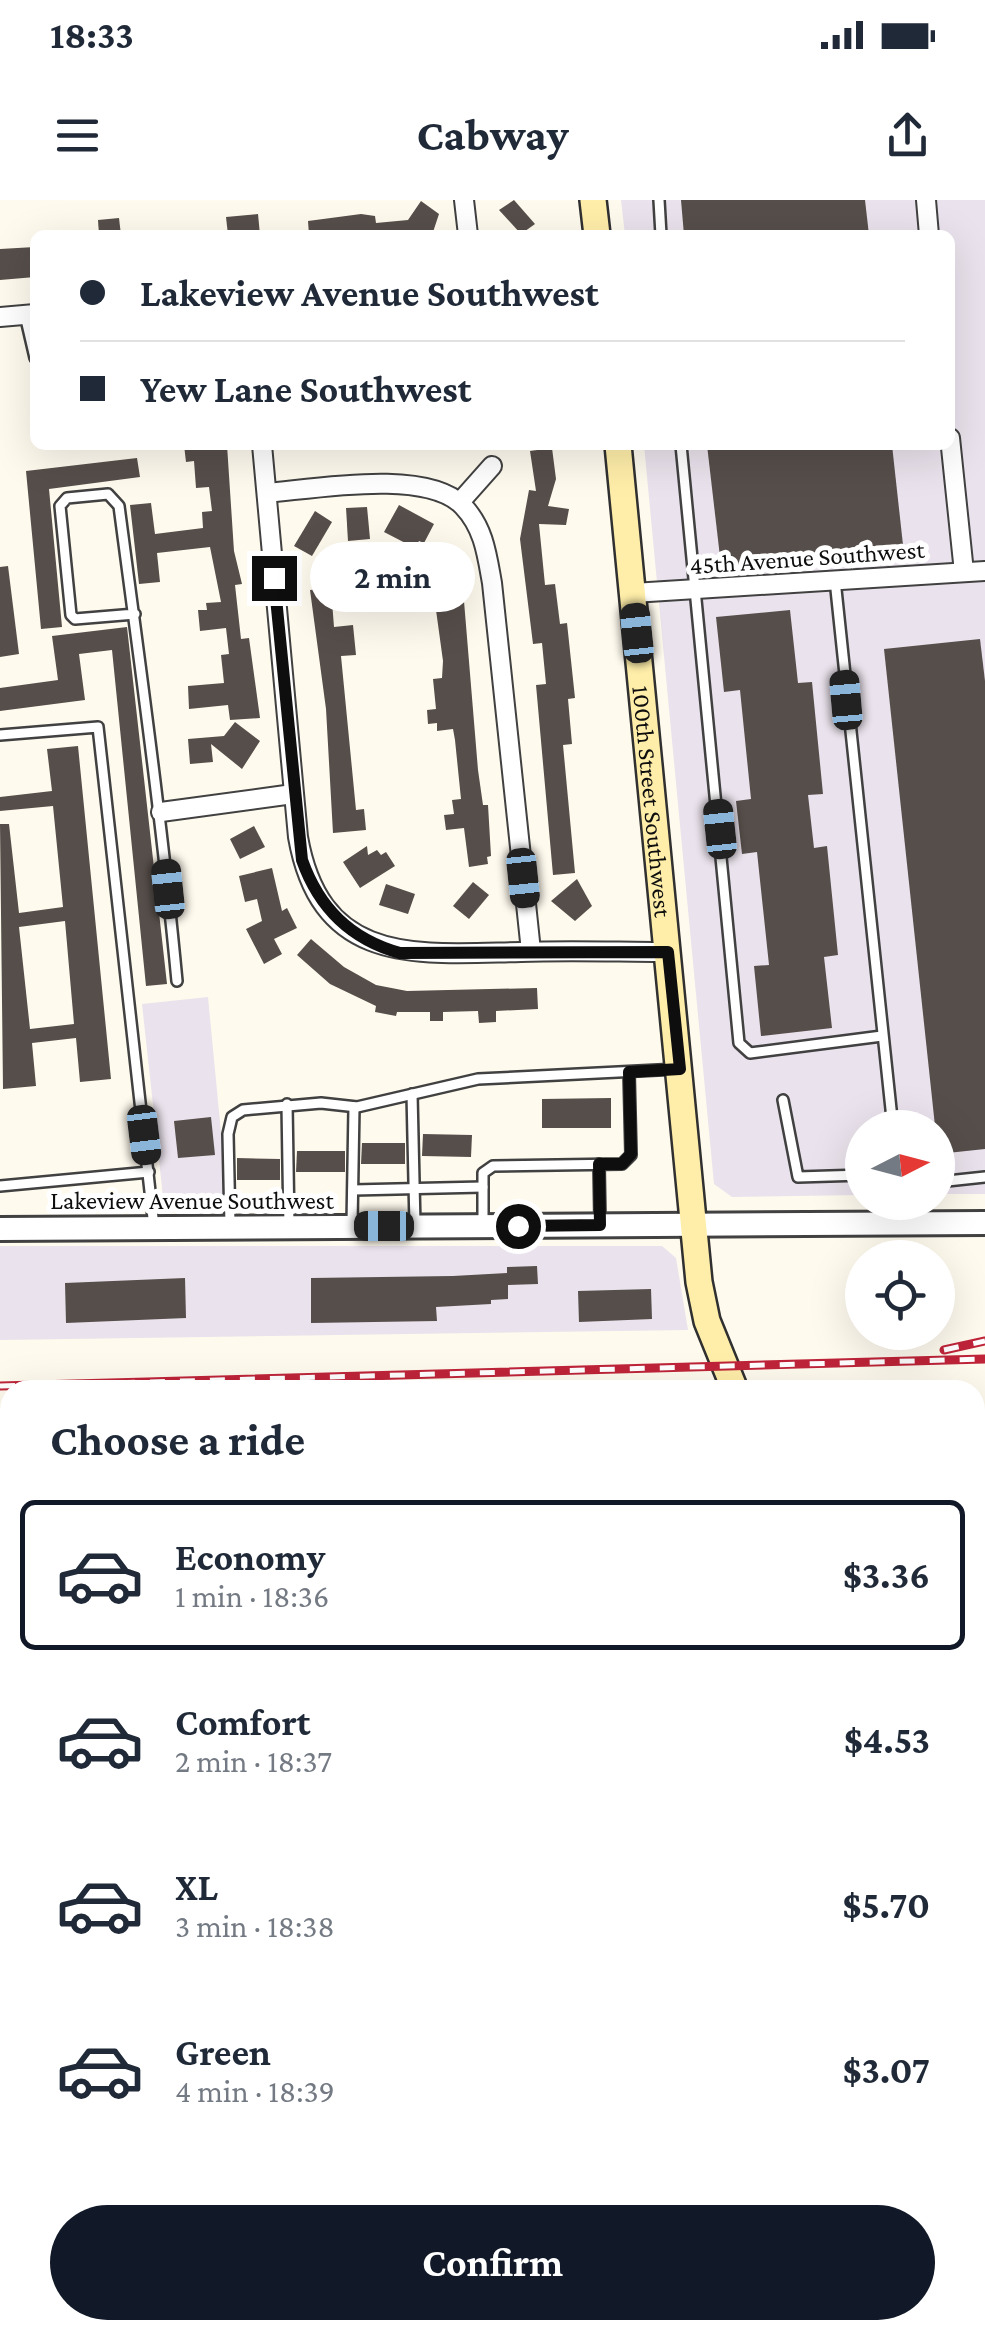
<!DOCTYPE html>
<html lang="en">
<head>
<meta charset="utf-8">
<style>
	:root { --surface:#fff; --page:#f6f6f7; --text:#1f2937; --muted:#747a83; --line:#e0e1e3; --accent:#111827 }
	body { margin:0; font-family:"Crimson Pro",serif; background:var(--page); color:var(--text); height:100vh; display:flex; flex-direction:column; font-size:38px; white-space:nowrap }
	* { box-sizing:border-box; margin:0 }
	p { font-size:32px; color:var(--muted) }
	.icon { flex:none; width:55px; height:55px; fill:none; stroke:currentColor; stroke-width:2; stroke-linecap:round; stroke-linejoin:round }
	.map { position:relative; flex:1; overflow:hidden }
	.details { position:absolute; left:0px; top:1180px; width:985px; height:960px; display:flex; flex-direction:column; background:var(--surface); border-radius:30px 30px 0 0; box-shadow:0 10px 40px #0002 }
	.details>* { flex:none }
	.top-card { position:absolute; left:30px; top:30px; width:925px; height:220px; border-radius:15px; box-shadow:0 10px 40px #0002; display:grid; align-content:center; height:220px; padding:0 50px; background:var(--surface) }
	.needle { width:65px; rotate:84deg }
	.buttons { position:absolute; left:845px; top:910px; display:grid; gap:20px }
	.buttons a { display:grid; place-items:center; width:110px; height:110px; border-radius:50%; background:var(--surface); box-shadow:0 10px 40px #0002; font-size:50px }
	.end { position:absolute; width:45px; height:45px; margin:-22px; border:12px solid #0e0e0e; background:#fff; box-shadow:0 0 0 5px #fff }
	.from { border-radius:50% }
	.bubble { position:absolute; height:70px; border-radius:35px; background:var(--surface); box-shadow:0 10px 40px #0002; font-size:32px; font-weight:700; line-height:70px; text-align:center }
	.car { position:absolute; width:30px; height:60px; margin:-30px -15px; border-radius:12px; box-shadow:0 0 8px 2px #0007; background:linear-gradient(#222 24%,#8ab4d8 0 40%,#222 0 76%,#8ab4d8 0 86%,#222 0) }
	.top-card b { display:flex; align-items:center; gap:35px; height:95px; font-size:38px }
	.top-card b+b { border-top:2px solid var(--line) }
	.top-card i { width:25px; height:25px; background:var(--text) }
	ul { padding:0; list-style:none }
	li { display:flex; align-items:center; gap:30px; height:150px; margin:0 20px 15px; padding:0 30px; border:5px solid transparent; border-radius:15px }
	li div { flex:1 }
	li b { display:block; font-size:38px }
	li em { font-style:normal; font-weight:700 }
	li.selected { border-color:var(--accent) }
	li>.icon { width:90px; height:90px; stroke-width:1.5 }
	h2 { padding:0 50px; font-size:45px; line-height:120px }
	.cta { display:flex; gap:20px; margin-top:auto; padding:20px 50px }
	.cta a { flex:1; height:115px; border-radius:60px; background:var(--accent); color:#fff; font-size:40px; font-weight:700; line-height:115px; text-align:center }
	.status { display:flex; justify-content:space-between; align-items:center; height:70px; padding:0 50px; background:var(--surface); direction:ltr }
	.status svg { height:28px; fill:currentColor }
	header { display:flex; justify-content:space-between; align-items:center; height:130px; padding:0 50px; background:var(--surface); font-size:45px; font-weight:700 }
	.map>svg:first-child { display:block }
	.industrial { fill:#eae2ec }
	.building { fill:#564e4a; fill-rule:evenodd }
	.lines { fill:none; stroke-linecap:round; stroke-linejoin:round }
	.service-casing { stroke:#414141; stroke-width:14 }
	.minor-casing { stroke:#414141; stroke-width:22 }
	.tertiary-casing { stroke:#414141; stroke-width:28 }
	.secondary-casing { stroke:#303030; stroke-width:30 }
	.service { stroke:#fff; stroke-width:9 }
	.minor { stroke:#fff; stroke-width:18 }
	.tertiary { stroke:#fff; stroke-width:22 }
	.secondary { stroke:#ffeea9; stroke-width:25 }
	.rail-casing { stroke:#bf2439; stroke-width:9 }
	.rail { stroke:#fff; stroke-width:5; stroke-dasharray:15; stroke-linecap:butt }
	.route { stroke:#0e0e0e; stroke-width:12 }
	.labels { text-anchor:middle; stroke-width:10; stroke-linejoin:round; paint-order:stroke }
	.street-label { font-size:25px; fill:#0e0e0e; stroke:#fff }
</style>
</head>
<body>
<div class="status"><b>18:33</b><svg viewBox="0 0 49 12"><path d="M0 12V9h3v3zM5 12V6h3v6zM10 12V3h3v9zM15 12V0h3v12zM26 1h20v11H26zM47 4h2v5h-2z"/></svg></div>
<header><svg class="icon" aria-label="menu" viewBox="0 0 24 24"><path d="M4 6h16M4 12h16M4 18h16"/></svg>Cabway<svg class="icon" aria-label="share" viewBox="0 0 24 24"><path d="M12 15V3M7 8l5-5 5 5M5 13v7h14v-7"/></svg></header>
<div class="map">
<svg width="985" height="2140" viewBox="0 0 985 2140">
	<rect width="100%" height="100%" fill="#fffaee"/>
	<g class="industrial">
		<path d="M621,0H985V994H938V928H862V995L732,997L714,984L644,245H950V35H625Z"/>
		<path d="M208,797L228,1005L164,1006L142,804Z"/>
		<path d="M0,1046H662L676,1058L688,1130L0,1140Z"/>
		<path d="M975,1291L985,1292V1602L975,1603Z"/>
		<path d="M985,1638V1962L975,1866V1639Z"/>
	</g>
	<g class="building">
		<path d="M514,0L535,24L521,34L499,10Z"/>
		<path d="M681,0H865L869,35H684Z"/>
		<path d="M421,1L439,14L432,35H309L308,21L361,14L375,16L376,23L408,20Z"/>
		<path d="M258,14L260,35H228L226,17Z"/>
		<path d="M119,18L121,35H99L98,20Z"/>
		<path d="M35,47V77L0,80V49Z"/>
		<path d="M184,245H227L234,351L242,384L235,385L241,439L249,438L260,518L230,520L228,505L189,509L188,486L224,483L221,455L229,454L226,428L200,431L198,410H207L206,403L221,402L210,347L157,353L160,382L139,384L130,305L151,303L155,334L203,328L202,312L212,311L209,287L196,288L194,261L186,262Z"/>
		<path d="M707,245H892L904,354L722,374Z"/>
		<path d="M552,248L556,279L548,306L569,309L566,325L539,324L545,385L555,384L560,424L567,423L575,498L568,499L572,544L563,545L575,673L553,675L536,485L546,484L542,443L533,444L520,339L529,290L536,291L530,251Z"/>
		<path d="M137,258L140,277L49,289L62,427L41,429L26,271Z"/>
		<path d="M399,305L434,324L424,343L419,341L415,348L384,332Z"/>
		<path d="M367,307L370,339L348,341L346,308Z"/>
		<path d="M315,311L332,322L312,356L294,346Z"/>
		<path d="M461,365L478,570L483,605H488L491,656L487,657L488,664L469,667L464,628L446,630L444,615L454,614L452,600L461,599L455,540L453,529L437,531V523L428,524L427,510L436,509L433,479L442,478L443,461L436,410L420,412L418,390L442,387L440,367Z"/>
		<path d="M8,366L19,454L0,457V367Z"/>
		<path d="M331,388L334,427L353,425L356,455L341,456L356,610L364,609L366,630L333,633L326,509L310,390Z"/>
		<path d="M790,410L798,483L812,482L823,594L808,595L814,648L827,646L838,755L824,757L832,828L761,836L754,766L769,765L757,652L742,654L736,601L751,599L740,490L724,492L716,417Z"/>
		<path d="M127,427L167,784L146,786L112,450L79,454L85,500L0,511V488L58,480L52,436Z"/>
		<path d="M980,439L985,481V949L938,954L884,449Z"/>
		<path d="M235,522L260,541L242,569L211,544L213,562L190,564L188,539L224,536Z"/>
		<path d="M78,546L111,879L80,882L76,838L32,843L36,886L3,889L0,624H9L19,713L63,707L53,606L0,611V597L52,591L47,549ZM65,721L74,824L30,829L19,727Z"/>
		<path d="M254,626L265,647L240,659L230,639Z"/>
		<path d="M367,646L368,655L377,650L381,655L386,652L395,666L360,688L343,662Z"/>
		<path d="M272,668L282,711L287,708L297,728L274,739L282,754L264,764L246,729L262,721L257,699L245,702L239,676Z"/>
		<path d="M577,679L592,706L575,721L551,701Z"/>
		<path d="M473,682L489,695L469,719L453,706Z"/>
		<path d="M386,684L415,694L408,714L379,705Z"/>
		<path d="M311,739L344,767L376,785L407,791L537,788L538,809L496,811V822L479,823L478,811L443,812V821H430V812H397L396,816L375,812L376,806L330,784L297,755Z"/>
		<path d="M611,898V928H542V899Z"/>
		<path d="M211,917L215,955L178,958L174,921Z"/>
		<path d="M423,934L472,935L471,957L422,956Z"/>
		<path d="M362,943H405V964H361Z"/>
		<path d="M297,951H345V972H296Z"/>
		<path d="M237,958L280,959V980H237Z"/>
		<path d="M537,1066L538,1084L508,1085V1099L491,1100V1104L436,1107L437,1121L311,1123V1078L453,1076L507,1073V1067Z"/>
		<path d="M185,1078L186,1118L66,1123L65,1083Z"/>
		<path d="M651,1089L652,1119L579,1122L578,1091Z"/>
	</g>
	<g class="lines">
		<g class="service-casing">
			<g id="service">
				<path d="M659,0L661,35"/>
				<path d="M25,115L35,158"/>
				<path d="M681,245L739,843L750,853L882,836"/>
				<path d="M835,380L893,928"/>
				<path d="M135,414L75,419L71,415L60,306L67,298L108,294L119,306C140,465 162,622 177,781"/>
				<path d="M0,535L98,527L154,1027"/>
				<path d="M412,894L415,1026"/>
				<path d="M783,900L798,977L862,975"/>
				<path d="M287,904L289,1027"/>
				<path d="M599,964L600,1022"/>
				<path d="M938,982L985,977"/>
				<path d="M0,986L149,972"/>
				<path d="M353,990L483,987"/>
				<path d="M483,1023V973L493,966L622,964L631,955L629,872"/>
				<path d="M352,1024L354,907"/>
				<path d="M230,1025L228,934L232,917L243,910L321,903L357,907L478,879L678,869"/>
				<path d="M975,1243H985"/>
				<path d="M975,1302L985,1303"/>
				<path d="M975,1451H985"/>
				<path d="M975,1561L985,1565"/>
				<path d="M975,1777L985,1776"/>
				<path d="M975,1866L985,1865"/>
				<path d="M975,2002L985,2001"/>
				<path d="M975,2040L985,2039"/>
				<path d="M930,2140V2130"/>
			</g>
		</g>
		<g class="minor-casing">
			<g id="minor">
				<path d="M464,0L468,35"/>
				<path d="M926,0L929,35"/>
				<path d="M0,117L35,114"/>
				<path d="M950,238L964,372"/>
				<path d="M262,245L298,637C321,767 417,754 521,752C570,750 619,752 668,752"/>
				<path d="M267,293C314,289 427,268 463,306C484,328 487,355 492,383L531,751"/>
				<path d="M460,302L492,266"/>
				<path d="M633,393L985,371"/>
				<path d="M161,612L293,594"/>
				<path d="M0,1816L10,1823"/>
				<path d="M710,2130L711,2140"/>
				<path d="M23,2140L33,2130"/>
				<path d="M296,2140L303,2130"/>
			</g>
		</g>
		<g class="tertiary-casing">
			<g id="tertiary">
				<path d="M0,1029L985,1023"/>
				<path d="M975,1617L985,1616"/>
			</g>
		</g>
		<g class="secondary-casing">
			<g id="secondary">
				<path d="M593,0L597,35"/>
				<path id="s1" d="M618,245L699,1082L707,1121L735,1190"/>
				<path d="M967,2140L968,2130"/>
			</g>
		</g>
		<use href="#service" class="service"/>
		<use href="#minor" class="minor"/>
		<use href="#tertiary" class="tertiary"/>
		<use href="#secondary" class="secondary"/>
		<g class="rail-casing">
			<g id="rail">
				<path d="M944,1150L985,1141"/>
				<path d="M0,1186L985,1159"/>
			</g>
		</g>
		<use href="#rail" class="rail"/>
	</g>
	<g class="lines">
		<path class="route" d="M274,378L302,660C319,708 350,739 400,753L668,752L680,869L629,872L631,954L622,964H599L600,1025L518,1026"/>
	</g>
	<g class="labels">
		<g class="street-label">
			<text transform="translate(807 357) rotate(-4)" y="9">45th Avenue Southwest</text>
			<text dy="9" stroke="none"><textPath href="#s1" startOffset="358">100th Street Southwest</textPath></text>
			<text x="192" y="1009">Lakeview Avenue Southwest</text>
		</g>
	</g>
</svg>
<div class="buttons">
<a><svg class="needle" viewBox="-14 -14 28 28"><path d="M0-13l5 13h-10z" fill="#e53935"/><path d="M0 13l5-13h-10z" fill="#747a83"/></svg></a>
<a><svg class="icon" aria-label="locate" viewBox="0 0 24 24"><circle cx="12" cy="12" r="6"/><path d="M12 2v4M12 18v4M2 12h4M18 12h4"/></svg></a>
</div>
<i class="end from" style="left:518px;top:1026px"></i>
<i class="end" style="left:274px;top:378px"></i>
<div class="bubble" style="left:310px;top:342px;width:165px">2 min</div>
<i class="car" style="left:637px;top:433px;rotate:354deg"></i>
<i class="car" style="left:846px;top:500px;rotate:355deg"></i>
<i class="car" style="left:720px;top:629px;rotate:354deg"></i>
<i class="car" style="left:523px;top:678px;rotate:174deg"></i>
<i class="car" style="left:168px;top:689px;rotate:354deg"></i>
<i class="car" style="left:144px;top:935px;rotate:173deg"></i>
<i class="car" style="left:384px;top:1026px;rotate:270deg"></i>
<div class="top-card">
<b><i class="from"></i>Lakeview Avenue Southwest</b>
<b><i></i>Yew Lane Southwest</b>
</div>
<section class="details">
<h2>Choose a ride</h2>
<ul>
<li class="selected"><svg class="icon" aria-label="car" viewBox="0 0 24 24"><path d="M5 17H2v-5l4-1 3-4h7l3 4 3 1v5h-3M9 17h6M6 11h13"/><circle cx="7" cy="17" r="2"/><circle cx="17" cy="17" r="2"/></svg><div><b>Economy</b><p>1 min · 18:36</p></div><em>$3.36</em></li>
<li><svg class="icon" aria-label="car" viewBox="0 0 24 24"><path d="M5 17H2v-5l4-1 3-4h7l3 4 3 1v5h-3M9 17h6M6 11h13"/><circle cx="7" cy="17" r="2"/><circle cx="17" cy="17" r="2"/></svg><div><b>Comfort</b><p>2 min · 18:37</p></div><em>$4.53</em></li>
<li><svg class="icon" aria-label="car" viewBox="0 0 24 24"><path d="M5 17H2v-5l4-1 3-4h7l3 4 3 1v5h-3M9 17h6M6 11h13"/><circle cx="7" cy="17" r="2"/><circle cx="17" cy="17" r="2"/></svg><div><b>XL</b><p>3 min · 18:38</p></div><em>$5.70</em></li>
<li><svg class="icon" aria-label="car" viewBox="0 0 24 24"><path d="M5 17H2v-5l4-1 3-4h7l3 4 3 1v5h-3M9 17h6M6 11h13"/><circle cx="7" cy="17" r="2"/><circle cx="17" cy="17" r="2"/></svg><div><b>Green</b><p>4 min · 18:39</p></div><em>$3.07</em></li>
</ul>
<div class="cta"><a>Confirm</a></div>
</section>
</div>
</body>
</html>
